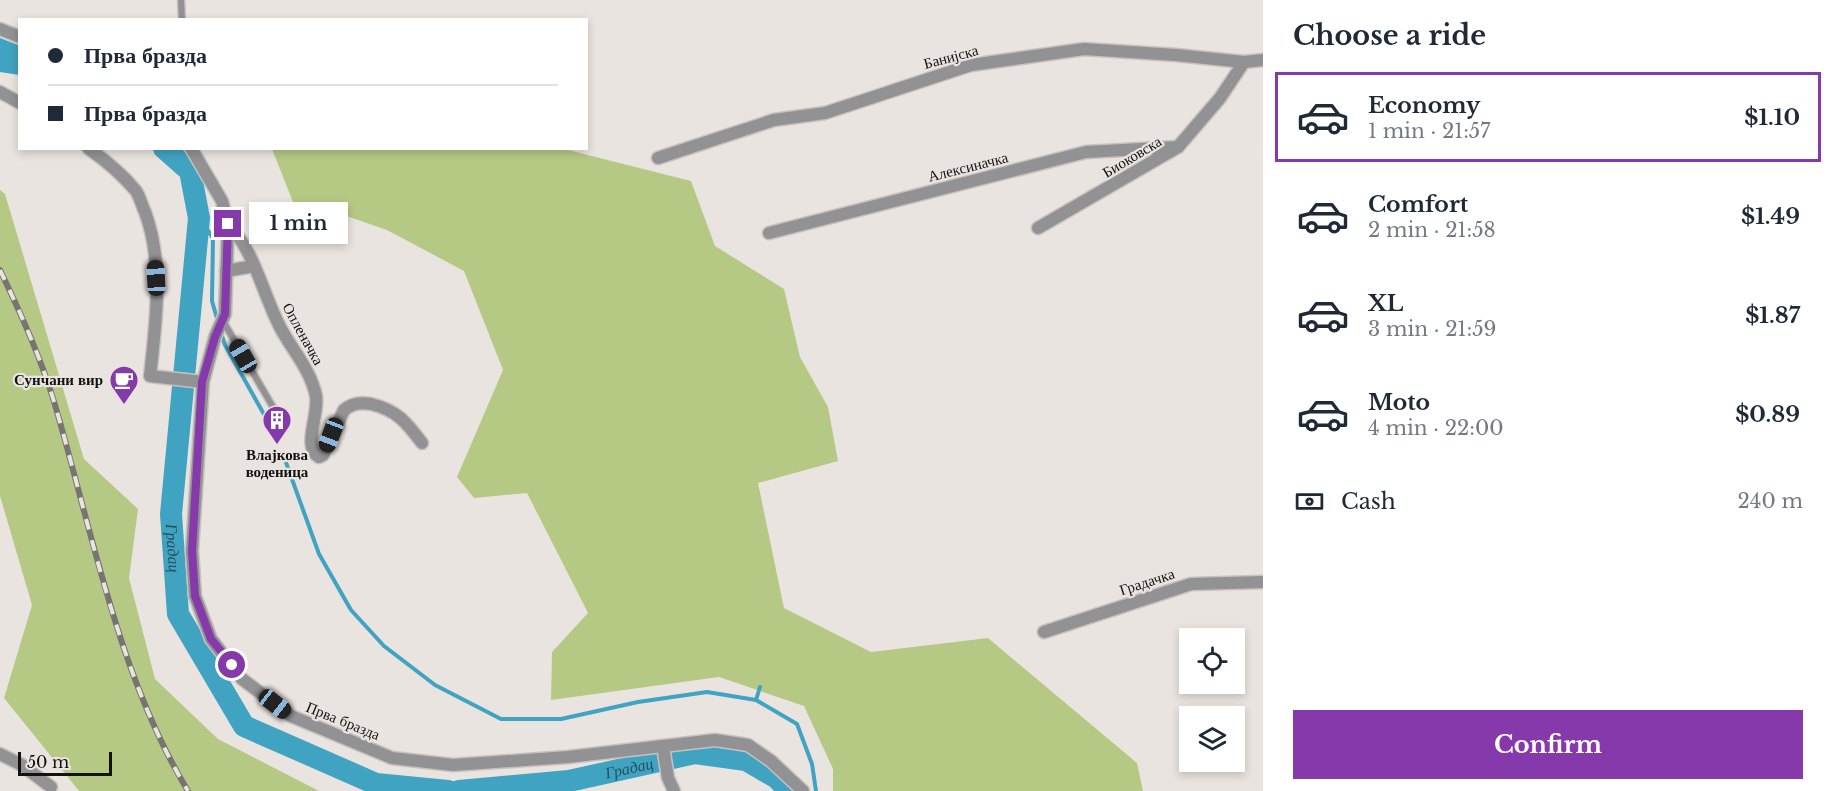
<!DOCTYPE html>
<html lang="en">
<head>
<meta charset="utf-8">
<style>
	:root { --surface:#fff; --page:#f2f2f3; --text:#1f2937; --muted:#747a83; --line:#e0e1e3; --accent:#8539aa }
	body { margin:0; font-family:"Libre Baskerville",serif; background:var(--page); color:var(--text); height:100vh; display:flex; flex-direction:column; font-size:22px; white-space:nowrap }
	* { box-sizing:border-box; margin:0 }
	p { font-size:20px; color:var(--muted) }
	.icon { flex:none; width:33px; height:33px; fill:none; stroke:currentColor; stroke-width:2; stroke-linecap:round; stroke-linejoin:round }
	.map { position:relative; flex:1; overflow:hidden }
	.sheet { display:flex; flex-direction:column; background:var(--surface); width:570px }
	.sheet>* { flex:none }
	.hud { position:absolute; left:18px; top:18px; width:570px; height:132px; border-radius:0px; box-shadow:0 3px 9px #0003; display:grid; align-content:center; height:132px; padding:0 30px; background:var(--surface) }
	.fabs { position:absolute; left:1179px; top:628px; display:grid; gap:12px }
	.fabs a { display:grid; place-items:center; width:66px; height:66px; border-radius:0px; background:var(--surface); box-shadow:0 3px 9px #0003; font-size:30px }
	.scale { position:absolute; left:18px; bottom:15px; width:94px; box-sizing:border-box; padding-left:6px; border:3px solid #141211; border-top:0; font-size:16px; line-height:21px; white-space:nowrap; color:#141211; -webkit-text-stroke:4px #eae4e0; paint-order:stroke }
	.end { position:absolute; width:27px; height:27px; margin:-14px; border:8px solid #8539aa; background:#fff; box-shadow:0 0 0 3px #fff }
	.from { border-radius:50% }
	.bubble { position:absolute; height:42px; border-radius:0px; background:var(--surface); box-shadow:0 3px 9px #0003; font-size:20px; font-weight:700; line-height:42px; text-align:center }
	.car { position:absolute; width:18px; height:36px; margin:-18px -9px; border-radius:8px; box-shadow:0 0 4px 2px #0007; background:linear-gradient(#222 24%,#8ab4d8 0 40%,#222 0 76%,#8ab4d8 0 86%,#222 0) }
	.hud b { display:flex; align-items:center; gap:21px; height:57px; font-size:22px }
	.hud b+b { border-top:2px solid var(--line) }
	.hud i { width:15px; height:15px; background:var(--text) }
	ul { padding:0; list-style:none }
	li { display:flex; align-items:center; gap:18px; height:90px; margin:0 12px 9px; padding:0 18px; border:3px solid transparent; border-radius:0px }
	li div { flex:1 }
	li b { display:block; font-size:22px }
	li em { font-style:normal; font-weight:700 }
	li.selected { border-color:var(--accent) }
	li>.icon { width:54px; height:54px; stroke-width:1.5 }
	h2 { padding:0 30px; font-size:27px; line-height:72px }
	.pay { display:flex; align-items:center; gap:15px; height:66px; padding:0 30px; font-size:22px }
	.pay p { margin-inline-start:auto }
	.action { display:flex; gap:12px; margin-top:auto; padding:12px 30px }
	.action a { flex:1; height:69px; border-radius:0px; background:var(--accent); color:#fff; font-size:24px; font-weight:700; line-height:69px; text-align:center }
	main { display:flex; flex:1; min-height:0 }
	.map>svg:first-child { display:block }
	.green { fill:#b6c984 }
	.water { fill:#41a3c2 }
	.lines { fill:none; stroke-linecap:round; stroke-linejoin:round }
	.stream { stroke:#41a3c2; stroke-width:4 }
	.river { stroke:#41a3c2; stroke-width:22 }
	.lane-casing { stroke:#c8c2bf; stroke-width:9 }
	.street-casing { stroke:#c8c2bf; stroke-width:15 }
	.lane { stroke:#929294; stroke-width:6 }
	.street { stroke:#929294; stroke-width:12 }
	.rail-casing { stroke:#787472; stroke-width:6 }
	.rail { stroke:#eae4e0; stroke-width:4; stroke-dasharray:11; stroke-linecap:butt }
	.route { stroke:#8539aa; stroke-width:8 }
	.labels { text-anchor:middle; stroke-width:4.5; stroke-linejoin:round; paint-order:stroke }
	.street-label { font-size:15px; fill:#141211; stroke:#eae4e0 }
	.poi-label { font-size:15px; font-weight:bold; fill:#141211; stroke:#eae4e0; text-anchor:end }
	.water-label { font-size:16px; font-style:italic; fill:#26505e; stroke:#eae4e0 }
</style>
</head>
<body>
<main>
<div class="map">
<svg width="1263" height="791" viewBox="0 0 1263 791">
	<rect width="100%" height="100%" fill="#eae4e0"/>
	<g class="green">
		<path d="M272,149H564L691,181L715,246L784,289L800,357L828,407L838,461L758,483L784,608L871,652L988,638L1137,763L1143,791H833V769L804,706L719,677L551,700L552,652L588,613L527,493L474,498L457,477L503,370L464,271L387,230L306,202H293Z"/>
		<path d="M0,190L5,194L84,459L138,509L129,578L155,679L218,739L319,791H79L4,698L32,605L0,496Z"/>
	</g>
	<path class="water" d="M0,38L18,45L19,48V75L0,72Z"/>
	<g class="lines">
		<g class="stream">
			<path d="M199,218L213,238L212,301L218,322"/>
			<path d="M221,333L225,345L270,425"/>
			<path d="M284,457L319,554L351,610L384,646L435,685L501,719H561L638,702L707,692L756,700L797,724L812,764L816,791"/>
			<path d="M756,700L760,687"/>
			<path d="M375,791L376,784"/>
		</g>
		<g class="river">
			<path id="s1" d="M164,148L190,171L199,218L171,514L178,614L244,726L376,784L448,791"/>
			<path id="s2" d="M459,791L569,781L695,753L746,760L777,778L789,791"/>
		</g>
		<g class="lane-casing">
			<g id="lane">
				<path d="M181,0L182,20"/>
				<path d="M223,321L284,426"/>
			</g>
		</g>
		<g class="street-casing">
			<g id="street">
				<path d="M0,29L20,37"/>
				<path d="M0,92L20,103"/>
				<path d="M88,148C105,160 123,175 136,191C140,197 142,206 145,212C164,263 156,322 150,376L203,382"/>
				<path d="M191,148L222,201L228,224L225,314L215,337L203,382L192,551L195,596L211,639L242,679L291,716L392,758L453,765L568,757L715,740L748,745L771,761L803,791"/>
				<path d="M658,158L774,120L825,113L971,65L1084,49L1176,55L1244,62L1263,60"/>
				<path d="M228,224C254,250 263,294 280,327C292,350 311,370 316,396C319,416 302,447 319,457L323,455L344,410C352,403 361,402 371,404C397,410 407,423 422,443"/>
				<path d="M1038,228L1178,147L1220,98L1244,62"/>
				<path d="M769,233L1086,152L1178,147"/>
				<path d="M226,271L254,266"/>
				<path d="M1044,632L1191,584L1263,582"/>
				<path d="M663,746L668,778L674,791"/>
				<path d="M0,754L22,765L51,787"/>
			</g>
		</g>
		<use href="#lane" class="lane"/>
		<use href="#street" class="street"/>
		<g class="rail-casing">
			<path id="rail" d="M0,270C21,314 41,358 55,405C93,534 118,675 188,791"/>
		</g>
		<use href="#rail" class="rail"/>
	</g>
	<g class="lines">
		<path class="route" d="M228,224L225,314L215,337L202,382L192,551L195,596L211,639L232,665"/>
	</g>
	<defs>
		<g id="cafe-pin" transform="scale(1.5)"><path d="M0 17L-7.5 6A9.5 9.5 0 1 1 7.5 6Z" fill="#8539aa" stroke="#eae4e0"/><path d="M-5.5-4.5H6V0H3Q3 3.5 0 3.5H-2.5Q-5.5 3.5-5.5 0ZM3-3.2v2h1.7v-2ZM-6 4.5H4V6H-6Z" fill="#fff"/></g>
		<g id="building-pin" transform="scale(1.5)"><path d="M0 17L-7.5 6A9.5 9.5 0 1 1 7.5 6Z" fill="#8539aa" stroke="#eae4e0"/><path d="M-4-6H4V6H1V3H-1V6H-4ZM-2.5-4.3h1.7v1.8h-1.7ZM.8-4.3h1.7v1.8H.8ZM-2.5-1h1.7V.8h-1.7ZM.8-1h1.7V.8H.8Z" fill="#fff"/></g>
	</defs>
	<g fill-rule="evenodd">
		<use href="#cafe-pin" x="124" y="380"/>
		<use href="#building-pin" x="277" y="420"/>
	</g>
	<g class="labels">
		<g class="street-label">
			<text transform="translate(951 57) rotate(-15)" y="5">Банијска</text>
			<text transform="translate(1132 157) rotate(-31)" y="5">Биоковска</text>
			<text transform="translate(968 167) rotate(-14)" y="5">Алексиначка</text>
			<text transform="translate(303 334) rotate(61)" y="5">Опленачка</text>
			<text transform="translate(1147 582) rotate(-18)" y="5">Градачка</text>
			<text transform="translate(343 721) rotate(22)" y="5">Прва бразда</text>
		</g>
		<g class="poi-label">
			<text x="103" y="385">Сунчани вир</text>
			<text x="277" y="460" text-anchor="middle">Влајкова<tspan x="277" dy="17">воденица</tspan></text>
		</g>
		<g class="water-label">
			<text dy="6" stroke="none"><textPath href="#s1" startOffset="414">Градац</textPath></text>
			<text dy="6" stroke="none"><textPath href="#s2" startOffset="172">Градац</textPath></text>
		</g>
	</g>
</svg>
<div class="fabs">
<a><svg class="icon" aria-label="locate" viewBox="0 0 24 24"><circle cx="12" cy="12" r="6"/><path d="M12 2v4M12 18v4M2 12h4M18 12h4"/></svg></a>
<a><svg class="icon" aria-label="layers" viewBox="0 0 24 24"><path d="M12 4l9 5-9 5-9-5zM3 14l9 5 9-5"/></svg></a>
</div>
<div class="scale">50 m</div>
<i class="end from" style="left:232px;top:665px"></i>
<i class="end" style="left:228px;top:224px"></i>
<div class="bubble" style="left:249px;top:202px;width:99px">1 min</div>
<i class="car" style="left:156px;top:278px;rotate:357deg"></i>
<i class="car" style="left:243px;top:356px;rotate:330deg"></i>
<i class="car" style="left:331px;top:435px;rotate:201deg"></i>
<i class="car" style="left:275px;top:704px;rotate:128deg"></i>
<div class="hud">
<b><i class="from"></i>Прва бразда</b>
<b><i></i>Прва бразда</b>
</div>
</div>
<section class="sheet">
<h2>Choose a ride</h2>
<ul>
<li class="selected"><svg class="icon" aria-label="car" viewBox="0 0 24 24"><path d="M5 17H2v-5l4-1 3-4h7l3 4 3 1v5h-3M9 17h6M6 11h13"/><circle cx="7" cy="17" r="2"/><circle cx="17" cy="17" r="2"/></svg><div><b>Economy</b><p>1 min · 21:57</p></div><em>$1.10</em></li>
<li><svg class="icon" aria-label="car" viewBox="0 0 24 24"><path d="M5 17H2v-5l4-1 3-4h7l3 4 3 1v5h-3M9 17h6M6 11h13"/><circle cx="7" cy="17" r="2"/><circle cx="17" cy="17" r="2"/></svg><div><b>Comfort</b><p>2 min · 21:58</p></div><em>$1.49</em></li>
<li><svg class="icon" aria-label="car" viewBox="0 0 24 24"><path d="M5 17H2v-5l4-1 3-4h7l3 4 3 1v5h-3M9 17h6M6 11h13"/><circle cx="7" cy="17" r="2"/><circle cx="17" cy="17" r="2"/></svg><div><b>XL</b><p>3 min · 21:59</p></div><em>$1.87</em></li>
<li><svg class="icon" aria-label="car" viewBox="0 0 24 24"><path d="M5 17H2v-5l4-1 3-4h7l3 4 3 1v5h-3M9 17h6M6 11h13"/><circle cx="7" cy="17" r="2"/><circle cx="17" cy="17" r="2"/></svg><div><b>Moto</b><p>4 min · 22:00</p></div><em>$0.89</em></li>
</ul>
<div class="pay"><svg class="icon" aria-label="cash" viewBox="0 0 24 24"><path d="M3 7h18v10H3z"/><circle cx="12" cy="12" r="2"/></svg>Cash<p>240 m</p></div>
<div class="action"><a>Confirm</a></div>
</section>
</main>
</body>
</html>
